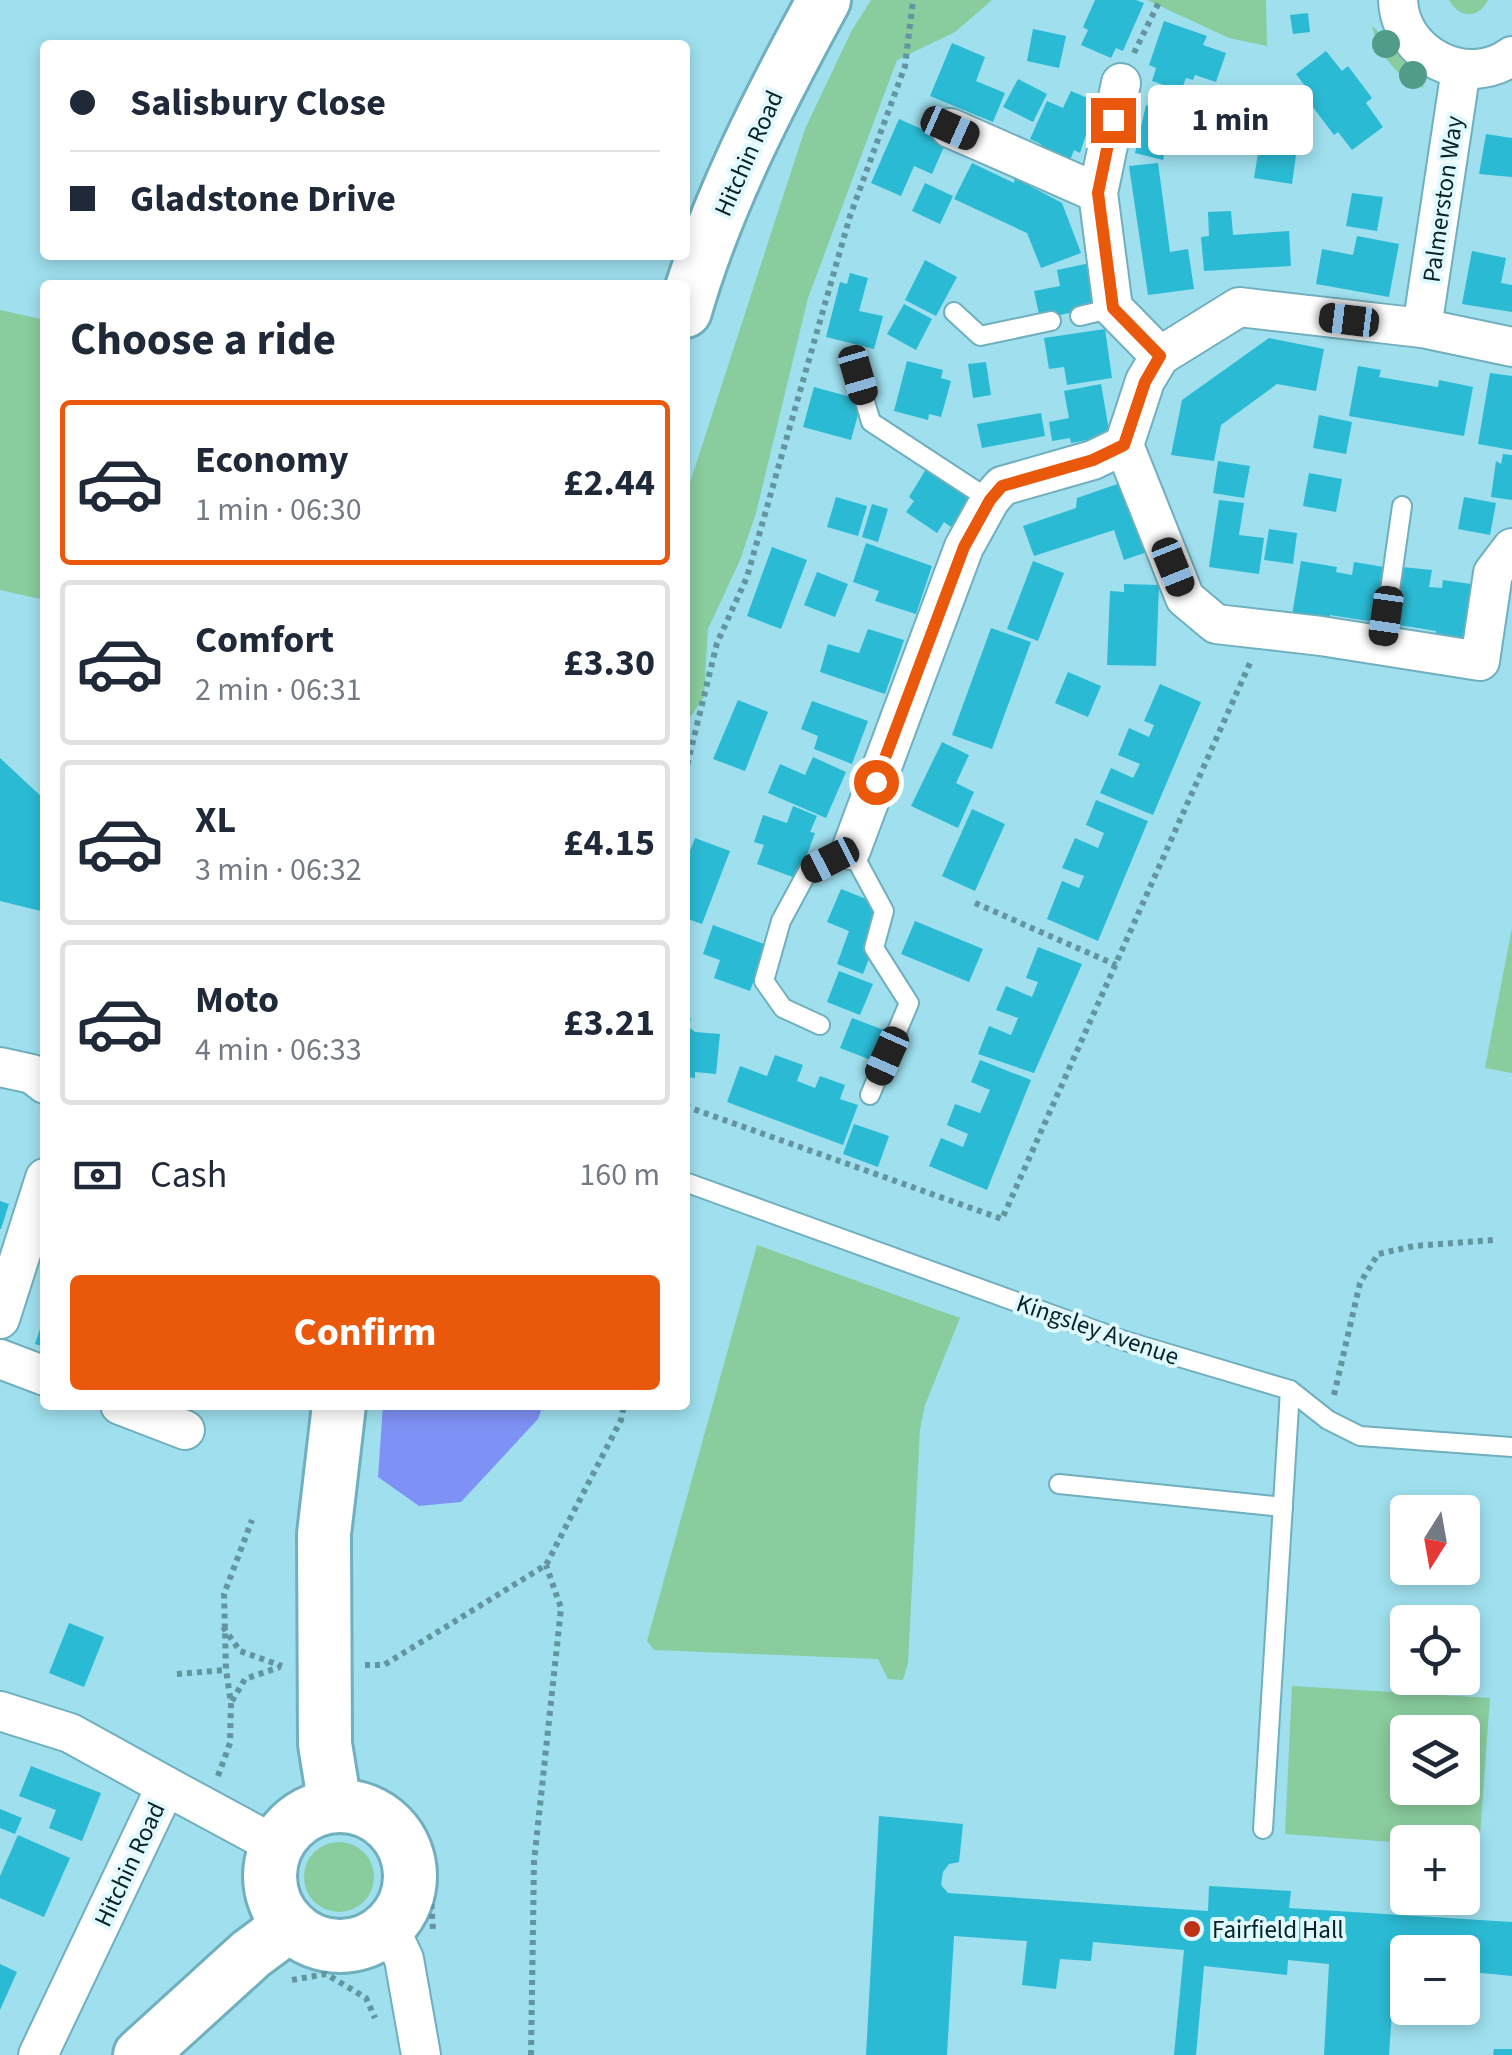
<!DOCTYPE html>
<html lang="en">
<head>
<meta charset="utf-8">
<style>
	:root { --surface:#fff; --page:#f6f6f7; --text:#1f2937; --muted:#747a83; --line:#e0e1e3; --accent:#ea580c }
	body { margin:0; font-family:"Source Sans 3",sans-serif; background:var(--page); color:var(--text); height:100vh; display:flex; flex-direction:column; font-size:38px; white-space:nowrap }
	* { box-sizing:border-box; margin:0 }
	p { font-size:32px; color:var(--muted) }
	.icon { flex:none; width:55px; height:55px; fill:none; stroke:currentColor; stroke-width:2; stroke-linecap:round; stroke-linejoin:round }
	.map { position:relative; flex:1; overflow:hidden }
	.side { position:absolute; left:40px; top:280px; width:650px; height:1130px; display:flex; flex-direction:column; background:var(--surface); border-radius:10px; box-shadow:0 5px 15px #0003 }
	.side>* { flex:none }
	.hud { position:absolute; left:40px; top:40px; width:650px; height:220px; border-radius:10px; box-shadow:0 5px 15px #0003; display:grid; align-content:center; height:220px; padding:0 30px; background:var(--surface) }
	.needle { width:65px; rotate:191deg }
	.tools { position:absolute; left:1390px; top:1495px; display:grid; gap:20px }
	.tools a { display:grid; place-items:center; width:90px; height:90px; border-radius:10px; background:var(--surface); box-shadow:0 5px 15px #0003; font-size:50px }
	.end { position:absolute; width:45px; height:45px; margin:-22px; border:12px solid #ea580c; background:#fff; box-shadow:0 0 0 5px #fff }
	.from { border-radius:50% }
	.bubble { position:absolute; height:70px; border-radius:10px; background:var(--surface); box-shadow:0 5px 15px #0003; font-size:32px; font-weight:700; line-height:70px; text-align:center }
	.car { position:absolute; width:30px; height:60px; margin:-30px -15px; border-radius:12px; box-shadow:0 0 8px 2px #0007; background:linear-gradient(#222 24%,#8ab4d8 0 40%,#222 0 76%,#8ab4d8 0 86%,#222 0) }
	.hud b { display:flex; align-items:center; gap:35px; height:95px; font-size:38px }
	.hud b+b { border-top:2px solid var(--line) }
	.hud i { width:25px; height:25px; background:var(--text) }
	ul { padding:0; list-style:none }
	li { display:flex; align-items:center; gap:30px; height:165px; margin:0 20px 15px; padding:0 10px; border:5px solid var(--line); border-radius:10px }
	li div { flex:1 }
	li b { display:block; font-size:38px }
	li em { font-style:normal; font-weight:700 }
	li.active { border-color:var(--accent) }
	li>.icon { width:90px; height:90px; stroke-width:1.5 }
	h2 { padding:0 30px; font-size:45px; line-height:120px }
	.pay { display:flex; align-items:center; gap:25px; height:110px; padding:0 30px; font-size:38px }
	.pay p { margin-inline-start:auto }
	.primary-button { display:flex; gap:20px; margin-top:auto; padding:20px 30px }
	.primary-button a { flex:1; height:115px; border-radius:10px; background:var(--accent); color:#fff; font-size:40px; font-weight:700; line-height:115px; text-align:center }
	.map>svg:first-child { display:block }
	.green { fill:#89cc9d; fill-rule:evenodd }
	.water { fill:#7e92f6 }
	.building { fill:#2bbad4 }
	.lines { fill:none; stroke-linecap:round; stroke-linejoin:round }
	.lane-casing { stroke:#70afbd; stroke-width:22 }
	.street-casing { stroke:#70afbd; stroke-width:42 }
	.secondary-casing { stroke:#70afbd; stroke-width:58 }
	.path { stroke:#6395a0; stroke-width:6; stroke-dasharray:5 5; stroke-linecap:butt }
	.lane { stroke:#fff; stroke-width:18 }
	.street { stroke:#fff; stroke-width:38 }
	.secondary { stroke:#fff; stroke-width:52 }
	.tree { fill:#519c89 }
	.route { stroke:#ea580c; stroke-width:12 }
	.poi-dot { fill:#be3315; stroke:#e0f9ff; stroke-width:4 }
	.labels { text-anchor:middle; stroke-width:8; stroke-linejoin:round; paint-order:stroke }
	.street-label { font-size:25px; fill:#082328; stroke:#e0f9ff }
	.poi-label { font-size:25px; fill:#082328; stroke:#e0f9ff; text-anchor:start }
</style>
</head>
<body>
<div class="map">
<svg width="1512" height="2055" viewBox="0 0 1512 2055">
	<rect width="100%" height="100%" fill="#9fdfee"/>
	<g class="green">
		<path d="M871,0H992L955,32L897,60L808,298L756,513L740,560L708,629L704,697L685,725V498L805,129L852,30Z"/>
		<path d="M1147,0H1266L1267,46L1229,38Z"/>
		<path d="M1449,0H1488C1478,20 1459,18 1449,0Z"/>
		<path d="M1372,26L1410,62L1424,88C1397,79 1378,53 1372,26Z"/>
		<path d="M0,310L45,320V600L0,590Z"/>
		<path d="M1512,928V1073L1485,1068Z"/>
		<path d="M757,1245L960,1318L925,1405L920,1429L908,1663L903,1680L888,1679L878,1659L654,1650L647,1641Z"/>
		<path d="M1292,1686L1490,1698L1479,1849L1463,1847L1462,1842L1407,1843L1285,1834ZM1408,1732H1462V1788H1408Z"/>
		<circle cx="339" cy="1877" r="35"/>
	</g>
	<path class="water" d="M383,1405H543L538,1419L461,1502L419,1506L378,1477Z"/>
	<g class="building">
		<path d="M1095,0H1136L1144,3L1123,51L1116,48L1111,58L1081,45L1088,30L1083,27Z"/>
		<path d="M1308,13L1310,32L1293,34L1290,15Z"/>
		<path d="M1164,21L1207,36L1203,45L1226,53L1216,82L1195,75L1193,80L1186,78L1181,91L1152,81L1156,68L1149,65Z"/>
		<path d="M1033,29L1066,36L1059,68L1027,61Z"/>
		<path d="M952,43L985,57L976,81L1005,93L993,122L930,96Z"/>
		<path d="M1326,51L1342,71L1348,66L1372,98L1366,103L1383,127L1352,150L1338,132L1334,135L1306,98L1311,94L1296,74Z"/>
		<path d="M1018,79L1047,94L1033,122L1003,107Z"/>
		<path d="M1203,90L1231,97L1223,129L1195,122Z"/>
		<path d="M1071,91L1097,102L1080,153L1074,150L1069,163L1040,152L1041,144L1030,139L1047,101L1063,108Z"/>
		<path d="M1146,105L1177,112L1175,120L1195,125L1189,152L1166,147L1163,160L1135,153Z"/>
		<path d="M899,119L947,140L932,174L914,166L901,196L871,183Z"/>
		<path d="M1486,134L1512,138V177L1479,174Z"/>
		<path d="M1260,141L1297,148L1292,184L1254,178Z"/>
		<path d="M972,163L1014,183L1015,178L1062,203L1081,253L1041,268L1027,233L954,199Z"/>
		<path d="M1158,163L1170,252L1188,249L1194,289L1148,295L1129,166Z"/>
		<path d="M925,183L953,196L940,224L912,211Z"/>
		<path d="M1352,193L1383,197L1377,231L1346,226Z"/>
		<path d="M1231,211L1233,235L1289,231L1291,266L1204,271L1201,237L1209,236L1208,212Z"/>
		<path d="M1357,236L1399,244L1389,297L1316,284L1322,249L1353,255Z"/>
		<path d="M1472,251L1506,258L1501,283L1512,285V312L1462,304Z"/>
		<path d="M925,260L957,277L936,316L905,300Z"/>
		<path d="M1090,263L1099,307L1040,319L1034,291L1060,286L1057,270Z"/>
		<path d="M850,273L868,278L859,311L883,316L874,349L826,337L840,282L847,284Z"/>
		<path d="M904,304L932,319L916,350L887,334Z"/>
		<path d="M1105,329L1112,378L1067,385L1064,367L1049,369L1044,338Z"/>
		<path d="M1269,338L1324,349L1316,391L1277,384L1221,425L1214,461L1171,455L1182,400Z"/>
		<path d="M907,361L943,370L941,378L951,381L941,417L929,414L928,420L894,411Z"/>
		<path d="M986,362L991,395L973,398L968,364Z"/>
		<path d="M1358,366L1381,370L1379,377L1438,387L1439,380L1473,387L1464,436L1349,416Z"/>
		<path d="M1490,373L1512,376V450L1478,444Z"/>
		<path d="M1101,384L1110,436L1071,443L1070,438L1052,441L1049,422L1069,418L1064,391Z"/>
		<path d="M814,387L862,400L851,440L803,427Z"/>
		<path d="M1041,413L1045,436L982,448L977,424Z"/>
		<path d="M1319,415L1352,422L1346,454L1313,448Z"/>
		<path d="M1503,454L1512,455V500L1491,497L1496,461L1501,464Z"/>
		<path d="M1218,461L1250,466L1244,498L1213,493Z"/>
		<path d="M928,466L972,495L951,527L944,522L937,533L906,512L914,501L909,497Z"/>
		<path d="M1309,473L1342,479L1336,512L1303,506Z"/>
		<path d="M1126,481L1150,551L1124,560L1114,530L1034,556L1023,526L1076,508L1077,498Z"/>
		<path d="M836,497L867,506L858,536L827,527Z"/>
		<path d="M1464,497L1496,503L1490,535L1458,529Z"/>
		<path d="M1219,500L1244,503L1239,535L1264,538L1259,574L1209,567Z"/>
		<path d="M872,504L888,509L878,542L862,537Z"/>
		<path d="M1269,529L1297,533L1293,564L1264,560Z"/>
		<path d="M866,543L932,566L916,614L875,601L879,591L853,582Z"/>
		<path d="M772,547L807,560L781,629L747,616Z"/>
		<path d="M1033,561L1064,573L1038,641L1007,629Z"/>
		<path d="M1301,561L1337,567L1336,572L1352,575L1354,562L1384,567L1375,622L1330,615V621L1292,615Z"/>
		<path d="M1402,567L1432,570L1429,587L1442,588L1443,580L1485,586L1477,642L1436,636V631L1393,624Z"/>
		<path d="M817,572L848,584L835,617L804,605Z"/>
		<path d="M1124,584L1159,585L1156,666L1107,665L1110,591L1124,592Z"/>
		<path d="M991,628L1031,642L992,749L952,735Z"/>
		<path d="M868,629L904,640L885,694L820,672L828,644L859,653Z"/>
		<path d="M1068,672L1101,686L1088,717L1055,703Z"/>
		<path d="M1160,684L1201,702L1153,815L1100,793L1111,768L1133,778L1140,764L1118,755L1129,728L1149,737L1154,725L1144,721Z"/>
		<path d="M738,700L768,712L745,771L713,759Z"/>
		<path d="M812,701L868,721L852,764L814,749L818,736L801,729Z"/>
		<path d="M942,742L969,755L956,783L974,792L958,828L911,806Z"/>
		<path d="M813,757L846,772L826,818L768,793L780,764L805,775Z"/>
		<path d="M0,758L45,800V912L0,901Z"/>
		<path d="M1096,800L1148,821L1098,941L1047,919L1062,881L1079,888L1084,876L1062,868L1075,838L1098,848L1104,833L1086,825Z"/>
		<path d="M793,806L817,816L810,832L815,833L798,879L757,864L764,845L754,842L763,815L787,823Z"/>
		<path d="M972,809L1005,824L975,891L942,876Z"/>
		<path d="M695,838L730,851L702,924L685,918V863Z"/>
		<path d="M841,889L889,908L863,974L837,964L849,931L827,922Z"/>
		<path d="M915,921L983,949L969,982L901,954Z"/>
		<path d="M713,925L767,945L750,991L714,978L720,960L703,954Z"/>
		<path d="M1038,947L1082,964L1034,1073L978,1054L989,1026L1011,1035L1018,1018L996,1010L1006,986L1032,997L1038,982L1026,978Z"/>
		<path d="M839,971L873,984L860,1015L827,1002Z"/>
		<path d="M685,1017L691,1018L689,1027L695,1032L720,1034L716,1074L695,1072V1078L685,1077Z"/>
		<path d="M852,1018L884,1030L871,1060L840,1048Z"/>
		<path d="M775,1055L803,1065L797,1081L815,1088L820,1076L845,1085L840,1099L858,1105L843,1145L727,1102L740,1066L767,1076Z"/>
		<path d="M980,1060L1031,1080L987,1190L929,1166L941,1138L963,1147L968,1134L947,1125L955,1104L980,1113L990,1090L971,1082Z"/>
		<path d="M854,1124L889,1136L878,1167L843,1154Z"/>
		<path d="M0,1201L9,1204L1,1229H0Z"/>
		<path d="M44,1317H45V1347L35,1344Z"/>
		<path d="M69,1623L104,1637L84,1687L49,1673Z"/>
		<path d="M31,1766L101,1793L82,1841L49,1828L56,1810L19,1796Z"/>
		<path d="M0,1809L22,1818L15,1834L0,1828Z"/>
		<path d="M879,1816L963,1824L959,1862L949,1864L943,1872L941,1885L948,1893L1208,1911L1209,1886L1291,1891L1289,1908L1512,1922V1976L1462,1971V1952H1408V1982L1394,1981L1389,2055H1324L1329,1964L1288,1960L1287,1975L1204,1966L1196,2055H1174L1184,1950L1093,1942L1091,1961L1060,1959L1056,1989L1022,1985L1027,1941L954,1936L947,2055H866Z"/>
		<path d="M18,1835L70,1858L44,1917L0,1898V1876Z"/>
		<path d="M0,1964L17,1972L0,2010Z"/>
		<path d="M1420,2008H1449L1448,2017L1420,2016Z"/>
		<path d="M1494,2049H1512V2055H1493Z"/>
	</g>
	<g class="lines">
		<g class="lane-casing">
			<g id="lane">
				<path d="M954,312L980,336L1051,321"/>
				<path d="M1080,316L1113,308"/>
				<path d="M857,375L871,422L990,500"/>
				<path d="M1390,590L1402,506"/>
				<path d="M1382,645L1386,616"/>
				<path d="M820,1025L783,1008L764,981L781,921L808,871L851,850L884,911L874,948L909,1003L870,1095"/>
				<path d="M685,1182L1122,1340L1290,1390L1328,1420L1360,1436L1512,1447"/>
				<path d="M1059,1484L1283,1507"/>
				<path d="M1263,1829L1290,1390"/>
			</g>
		</g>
		<g class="street-casing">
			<g id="street">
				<path d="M1398,0C1400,55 1467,89 1512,56"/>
				<path d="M1121,83L1098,193L1113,308L1160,356"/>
				<path d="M950,128L1098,193"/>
				<path d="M1422,328L1461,69"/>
				<path d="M1512,347L1422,328L1239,307L1160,356L1145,381L1124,445L1185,598L1216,624L1321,636L1480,661L1493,573L1512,548"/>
				<path d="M851,850L964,547L990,500L1002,486L1093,460L1124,445"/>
				<path d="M0,1067L32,1074L45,1084"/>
				<path d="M0,1319L45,1178"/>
				<path d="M0,1359L45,1376"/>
				<path d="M120,1405L185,1430"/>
				<path d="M0,1711L70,1733L166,1786"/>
				<path d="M389,1927L404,1959L421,2055"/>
				<path d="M38,2055L166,1786L277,1846"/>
			</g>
		</g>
		<g class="secondary-casing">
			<g id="secondary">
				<path d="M685,311C716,203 770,99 824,0"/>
				<path d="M335,1806L325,1744L324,1534L339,1405"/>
				<circle cx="340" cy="1876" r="70"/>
				<path d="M140,2055L251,1954L290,1925"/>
			</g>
		</g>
		<g class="path">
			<path d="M1134,53L1160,0"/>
			<path d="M685,774L717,643L747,577L850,216L905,66L913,0"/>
			<path d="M975,903L1116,965"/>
			<path d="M685,1106L1002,1219L1250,663"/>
			<path d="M1334,1395L1360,1283L1378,1254L1414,1246L1494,1240"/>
			<path d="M223,1627L240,1651L282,1666"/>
			<path d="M365,1665H384L546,1565L621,1420L624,1405"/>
			<path d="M177,1674L226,1670"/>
			<path d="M232,1701L245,1679L280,1667"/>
			<path d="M218,1776L230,1743L231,1703L226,1670L224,1594L252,1520"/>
			<path d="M379,1791L408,1819L429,1863L433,1931"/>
			<path d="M292,1980L326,1974L366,1998L375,2018"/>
			<path d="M531,2055L534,1862L561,1608L546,1565"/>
		</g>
		<use href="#lane" class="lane"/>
		<use href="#street" class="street"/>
		<use href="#secondary" class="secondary"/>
	</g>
	<g class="tree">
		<circle cx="1386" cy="44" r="14"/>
		<circle cx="1413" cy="75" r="14"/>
	</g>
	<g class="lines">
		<path class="route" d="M876,782L964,547L990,500L1002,486L1093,460L1124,445L1145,382L1160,356L1113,308L1098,193L1113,120"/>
	</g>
	<circle class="poi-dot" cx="1192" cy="1929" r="10"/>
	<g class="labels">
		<g class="street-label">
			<text transform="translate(748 153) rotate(-66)" y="9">Hitchin Road</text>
			<text transform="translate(1442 199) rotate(-82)" y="9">Palmerston Way</text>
			<text transform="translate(1098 1329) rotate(19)" y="9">Kingsley Avenue</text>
			<text transform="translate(129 1864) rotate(-65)" y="9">Hitchin Road</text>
		</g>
		<g class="poi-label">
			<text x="1212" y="1938">Fairfield Hall</text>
		</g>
	</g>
</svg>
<div class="tools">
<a><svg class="needle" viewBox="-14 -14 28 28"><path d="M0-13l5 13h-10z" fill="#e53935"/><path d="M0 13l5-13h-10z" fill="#747a83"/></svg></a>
<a><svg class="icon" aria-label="locate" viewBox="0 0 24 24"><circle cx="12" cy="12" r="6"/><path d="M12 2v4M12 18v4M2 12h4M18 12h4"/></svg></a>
<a><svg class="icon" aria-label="layers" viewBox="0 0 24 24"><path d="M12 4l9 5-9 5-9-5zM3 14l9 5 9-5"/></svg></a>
<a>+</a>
<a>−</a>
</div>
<i class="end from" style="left:876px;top:782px"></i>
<i class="end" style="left:1113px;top:120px"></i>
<div class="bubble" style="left:1148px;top:85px;width:165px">1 min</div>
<i class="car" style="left:950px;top:128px;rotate:114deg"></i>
<i class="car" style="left:1349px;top:320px;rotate:277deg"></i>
<i class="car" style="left:858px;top:375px;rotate:164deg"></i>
<i class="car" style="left:1173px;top:567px;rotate:158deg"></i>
<i class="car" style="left:1386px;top:616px;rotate:188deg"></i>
<i class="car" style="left:830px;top:860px;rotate:243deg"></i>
<i class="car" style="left:887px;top:1056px;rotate:204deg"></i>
<div class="hud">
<b><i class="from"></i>Salisbury Close</b>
<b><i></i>Gladstone Drive</b>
</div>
<section class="side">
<h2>Choose a ride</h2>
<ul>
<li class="active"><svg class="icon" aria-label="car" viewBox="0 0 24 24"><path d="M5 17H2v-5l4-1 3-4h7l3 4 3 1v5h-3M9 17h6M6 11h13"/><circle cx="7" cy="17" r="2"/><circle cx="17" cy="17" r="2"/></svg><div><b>Economy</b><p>1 min · 06:30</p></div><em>£2.44</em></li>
<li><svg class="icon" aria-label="car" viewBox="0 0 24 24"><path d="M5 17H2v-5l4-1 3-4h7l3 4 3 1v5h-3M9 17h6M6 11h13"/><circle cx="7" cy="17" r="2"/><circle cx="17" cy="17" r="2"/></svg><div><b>Comfort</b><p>2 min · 06:31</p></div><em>£3.30</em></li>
<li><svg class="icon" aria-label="car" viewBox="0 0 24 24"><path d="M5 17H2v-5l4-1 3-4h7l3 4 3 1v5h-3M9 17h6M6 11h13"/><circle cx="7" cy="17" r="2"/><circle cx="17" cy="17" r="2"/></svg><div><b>XL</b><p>3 min · 06:32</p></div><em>£4.15</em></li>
<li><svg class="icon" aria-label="car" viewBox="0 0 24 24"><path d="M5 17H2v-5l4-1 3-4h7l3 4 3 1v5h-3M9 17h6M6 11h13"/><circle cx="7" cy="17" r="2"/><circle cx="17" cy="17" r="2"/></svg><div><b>Moto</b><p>4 min · 06:33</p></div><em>£3.21</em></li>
</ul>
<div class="pay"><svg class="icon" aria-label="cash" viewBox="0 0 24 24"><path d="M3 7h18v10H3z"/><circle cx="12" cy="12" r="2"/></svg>Cash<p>160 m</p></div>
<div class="primary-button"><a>Confirm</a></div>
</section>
</div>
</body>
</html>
